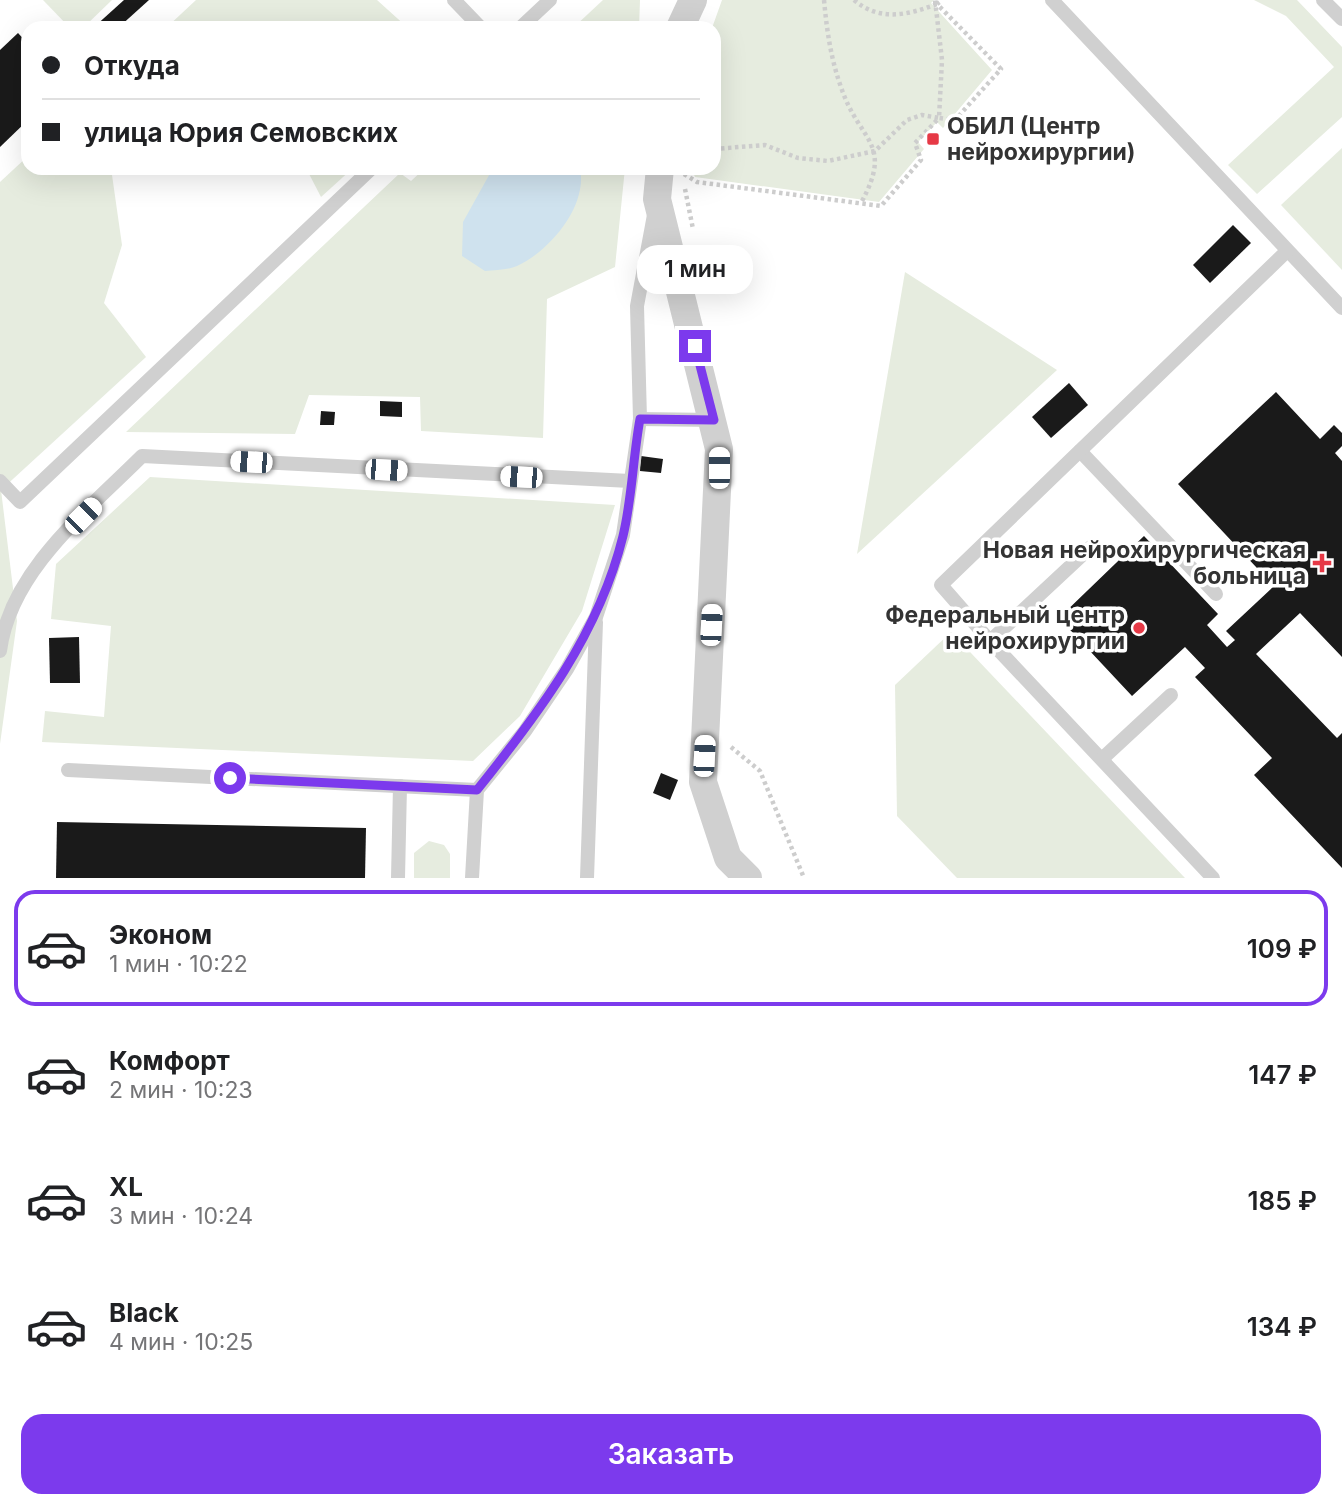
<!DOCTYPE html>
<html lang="ru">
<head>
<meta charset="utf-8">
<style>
	:root { --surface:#fff; --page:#f6f6f6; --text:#202124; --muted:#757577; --line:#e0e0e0; --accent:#7c3aed }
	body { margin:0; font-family:Inter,sans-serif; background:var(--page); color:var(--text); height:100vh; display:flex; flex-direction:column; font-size:26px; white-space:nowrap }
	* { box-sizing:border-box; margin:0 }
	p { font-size:23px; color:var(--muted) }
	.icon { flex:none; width:38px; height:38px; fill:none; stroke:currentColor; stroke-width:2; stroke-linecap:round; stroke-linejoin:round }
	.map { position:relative; height:878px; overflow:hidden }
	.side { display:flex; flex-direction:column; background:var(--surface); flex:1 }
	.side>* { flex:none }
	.hud { position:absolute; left:21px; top:21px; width:700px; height:154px; border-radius:21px; box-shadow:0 7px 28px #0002; display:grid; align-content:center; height:154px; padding:0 21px; background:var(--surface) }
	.end { position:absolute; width:32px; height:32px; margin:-16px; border:9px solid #7c3aed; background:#fff; box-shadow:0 0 0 4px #fff }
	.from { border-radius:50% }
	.bubble { position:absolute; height:49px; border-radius:21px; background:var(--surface); box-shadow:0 7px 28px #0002; font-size:23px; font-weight:600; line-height:49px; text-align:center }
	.car { position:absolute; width:21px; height:42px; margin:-21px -10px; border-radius:9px; box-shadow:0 0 5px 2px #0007; background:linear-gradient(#fff 24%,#345 0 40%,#fff 0 76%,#345 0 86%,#fff 0) }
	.hud b { display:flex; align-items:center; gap:24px; height:66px; font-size:26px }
	.hud b+b { border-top:2px solid var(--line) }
	.hud i { width:18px; height:18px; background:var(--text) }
	ul { padding:12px 0 0; list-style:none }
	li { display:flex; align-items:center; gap:21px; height:116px; margin:0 14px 10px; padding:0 7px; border:4px solid transparent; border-radius:21px }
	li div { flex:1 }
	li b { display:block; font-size:26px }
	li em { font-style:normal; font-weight:600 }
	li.current { border-color:var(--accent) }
	li>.icon { width:63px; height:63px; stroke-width:1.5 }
	.button { display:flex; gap:14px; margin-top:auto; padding:14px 21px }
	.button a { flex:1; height:80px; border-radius:21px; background:var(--accent); color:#fff; font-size:28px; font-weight:600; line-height:80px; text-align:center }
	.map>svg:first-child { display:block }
	.green { fill:#e6ecdf }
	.water { fill:#cfe2ee }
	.building { fill:#1a1a1a }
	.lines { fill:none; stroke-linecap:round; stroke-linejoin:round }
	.path { stroke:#cdcdcd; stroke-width:4.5; stroke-dasharray:3.5 3.5; stroke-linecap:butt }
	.service { stroke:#d0d0d0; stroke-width:14 }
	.minor { stroke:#d0d0d0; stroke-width:28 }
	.route { stroke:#7c3aed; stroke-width:9 }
	.poi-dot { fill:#e63946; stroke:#fff; stroke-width:2.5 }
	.labels { text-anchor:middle; stroke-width:7; stroke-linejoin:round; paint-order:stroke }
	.poi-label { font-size:23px; font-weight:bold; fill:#333; stroke:#fff; text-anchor:end }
</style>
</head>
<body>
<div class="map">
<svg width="1342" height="878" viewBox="0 0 1342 878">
	<rect width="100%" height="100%" fill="#fff"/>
	<g class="green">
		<path d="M43,0H112L83,28H70Z"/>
		<path d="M196,0H377L408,28H166Z"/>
		<path d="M603,0H640L639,28H573Z"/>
		<path d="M722,0H934L931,3L992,70L943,128L937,122L918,142L924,149L879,202L695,177L691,168H714L712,28Z"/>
		<path d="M1254,0H1297L1342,47V117L1257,194L1228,165L1334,67L1286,16Z"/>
		<path d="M1342,148V270L1281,205Z"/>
		<path d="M28,156V168H111L122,245L104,303L146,357L1,490L17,621L0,744V182Z"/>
		<path d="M306,168H353L321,197Z"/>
		<path d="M425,168H625L615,267L547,299L543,438L421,431L420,397L309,395L295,434L126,432L400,173L411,181Z"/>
		<path d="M905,272L1057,370L857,554Z"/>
		<path d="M150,477L615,505L582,611L520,716L473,761L42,742L45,711L104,717L111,626L51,619L56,564Z"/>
		<path d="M951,632L1185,878H957L897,816L895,685Z"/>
		<path d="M429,841L444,845L450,854V878H414V853Z"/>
	</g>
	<path class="water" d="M493,168H580C588,206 550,251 517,266C508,270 495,270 485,271L462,256L463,222Z"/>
	<g class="building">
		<path d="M124,0H149L118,28H93Z"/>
		<path d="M18,33L28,44V120L0,147V50Z"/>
		<path d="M1233,225L1251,243L1210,283L1193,265Z"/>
		<path d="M1069,383L1088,405L1051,438L1032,417Z"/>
		<path d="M1276,392L1320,439L1334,425L1342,433V446L1335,453L1342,461V657L1300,613L1256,654L1337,738L1342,733V868L1254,775L1272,758L1195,677L1205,668L1185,647L1132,696L1059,618L1144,536L1218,614L1207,625L1227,647L1235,640L1226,631L1274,586L1178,484Z"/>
		<path d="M380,401L402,402V417L380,416Z"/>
		<path d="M321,411L335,412L334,425H320Z"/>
		<path d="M641,456L663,459L661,473L640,471Z"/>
		<path d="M79,637L80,683H50L49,638Z"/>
		<path d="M661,773L678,780L670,800L653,793Z"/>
		<path d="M57,822L366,828L365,878H56Z"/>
	</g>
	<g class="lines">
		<g class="path">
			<path d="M824,0C827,32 831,60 842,90C860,142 894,143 861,203"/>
			<path d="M854,0C880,22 908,15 937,4"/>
			<path d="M714,149L765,145L798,158L828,161L875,151L907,120L922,115L939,118L942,60L935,0"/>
			<path d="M684,174L697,182L881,206L921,160L915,143L939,118L955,120L1001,69L937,4L942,0"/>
			<path d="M685,189L693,229"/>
			<path d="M731,747L760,771L804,878"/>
		</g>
		<g class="service">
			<path d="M454,0L481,28"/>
			<path d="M1052,0L1342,308"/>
			<path d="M1323,0L1342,19"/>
			<path d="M520,28L550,0"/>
			<path d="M640,419L714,420"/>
			<path d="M1080,451L1216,594"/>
			<path d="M0,481L20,502L372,168"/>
			<path d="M1093,545L990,641L1213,878"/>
			<path d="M990,641L941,585L1287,251"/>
			<path d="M0,651C10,571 88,510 142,456L630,481"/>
			<path d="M1102,759L1171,695"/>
			<path d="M68,770L477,790"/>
			<path d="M398,878L400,786"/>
			<path d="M472,878L477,790L525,731L567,669L596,617L623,535L640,419L637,306L654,215"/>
			<path d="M587,878L596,622"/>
		</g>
		<g class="minor">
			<path d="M680,28L693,0"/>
			<path d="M660,168L657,199L719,449L703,782L728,858L748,878"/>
		</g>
	</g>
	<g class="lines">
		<path class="route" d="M230,778L477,790C539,713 599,634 623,536C632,499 633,457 640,419L714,420L695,346"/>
	</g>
	<g class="poi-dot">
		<rect x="926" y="132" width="14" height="14" rx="3.5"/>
		<path d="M1318.5 552.5h7v7h7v7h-7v7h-7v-7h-7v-7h7z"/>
		<circle cx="1139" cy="628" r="7"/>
	</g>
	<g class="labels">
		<g class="poi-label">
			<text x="947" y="134" text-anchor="start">ОБИЛ (Центр<tspan x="947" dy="26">нейрохирургии)</tspan></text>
			<text x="1306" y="558">Новая нейрохирургическая<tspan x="1306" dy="26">больница</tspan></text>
			<text x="1125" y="623">Федеральный центр<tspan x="1125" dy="26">нейрохирургии</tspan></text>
		</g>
	</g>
</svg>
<i class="end from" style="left:230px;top:778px"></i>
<i class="end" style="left:695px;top:346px"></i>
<div class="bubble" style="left:637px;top:245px;width:116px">1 мин</div>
<i class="car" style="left:251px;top:462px;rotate:273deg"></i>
<i class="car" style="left:719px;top:468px;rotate:0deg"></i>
<i class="car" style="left:386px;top:470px;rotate:93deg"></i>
<i class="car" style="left:521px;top:477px;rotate:273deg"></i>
<i class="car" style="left:83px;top:516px;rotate:45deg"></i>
<i class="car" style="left:711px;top:625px;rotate:3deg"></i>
<i class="car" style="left:704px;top:756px;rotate:3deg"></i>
<div class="hud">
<b><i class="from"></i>Откуда</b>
<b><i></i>улица Юрия Семовских</b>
</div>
</div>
<section class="side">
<ul>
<li class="current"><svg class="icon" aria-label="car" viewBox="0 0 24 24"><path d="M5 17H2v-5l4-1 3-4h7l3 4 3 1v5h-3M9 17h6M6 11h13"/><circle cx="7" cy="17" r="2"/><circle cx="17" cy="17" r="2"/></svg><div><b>Эконом</b><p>1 мин · 10:22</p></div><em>109 ₽</em></li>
<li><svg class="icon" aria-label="car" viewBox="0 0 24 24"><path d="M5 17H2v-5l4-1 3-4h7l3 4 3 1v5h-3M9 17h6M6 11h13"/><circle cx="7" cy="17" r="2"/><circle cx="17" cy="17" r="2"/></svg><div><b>Комфорт</b><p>2 мин · 10:23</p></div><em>147 ₽</em></li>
<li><svg class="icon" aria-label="car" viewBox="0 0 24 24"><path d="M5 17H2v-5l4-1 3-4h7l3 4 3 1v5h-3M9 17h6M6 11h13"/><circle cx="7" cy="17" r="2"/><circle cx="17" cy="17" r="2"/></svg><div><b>XL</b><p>3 мин · 10:24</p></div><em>185 ₽</em></li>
<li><svg class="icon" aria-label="car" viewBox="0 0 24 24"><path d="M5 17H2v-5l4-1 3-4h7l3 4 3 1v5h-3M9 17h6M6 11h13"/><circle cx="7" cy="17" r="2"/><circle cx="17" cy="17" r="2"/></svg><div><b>Black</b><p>4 мин · 10:25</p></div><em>134 ₽</em></li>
</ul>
<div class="button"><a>Заказать</a></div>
</section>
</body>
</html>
